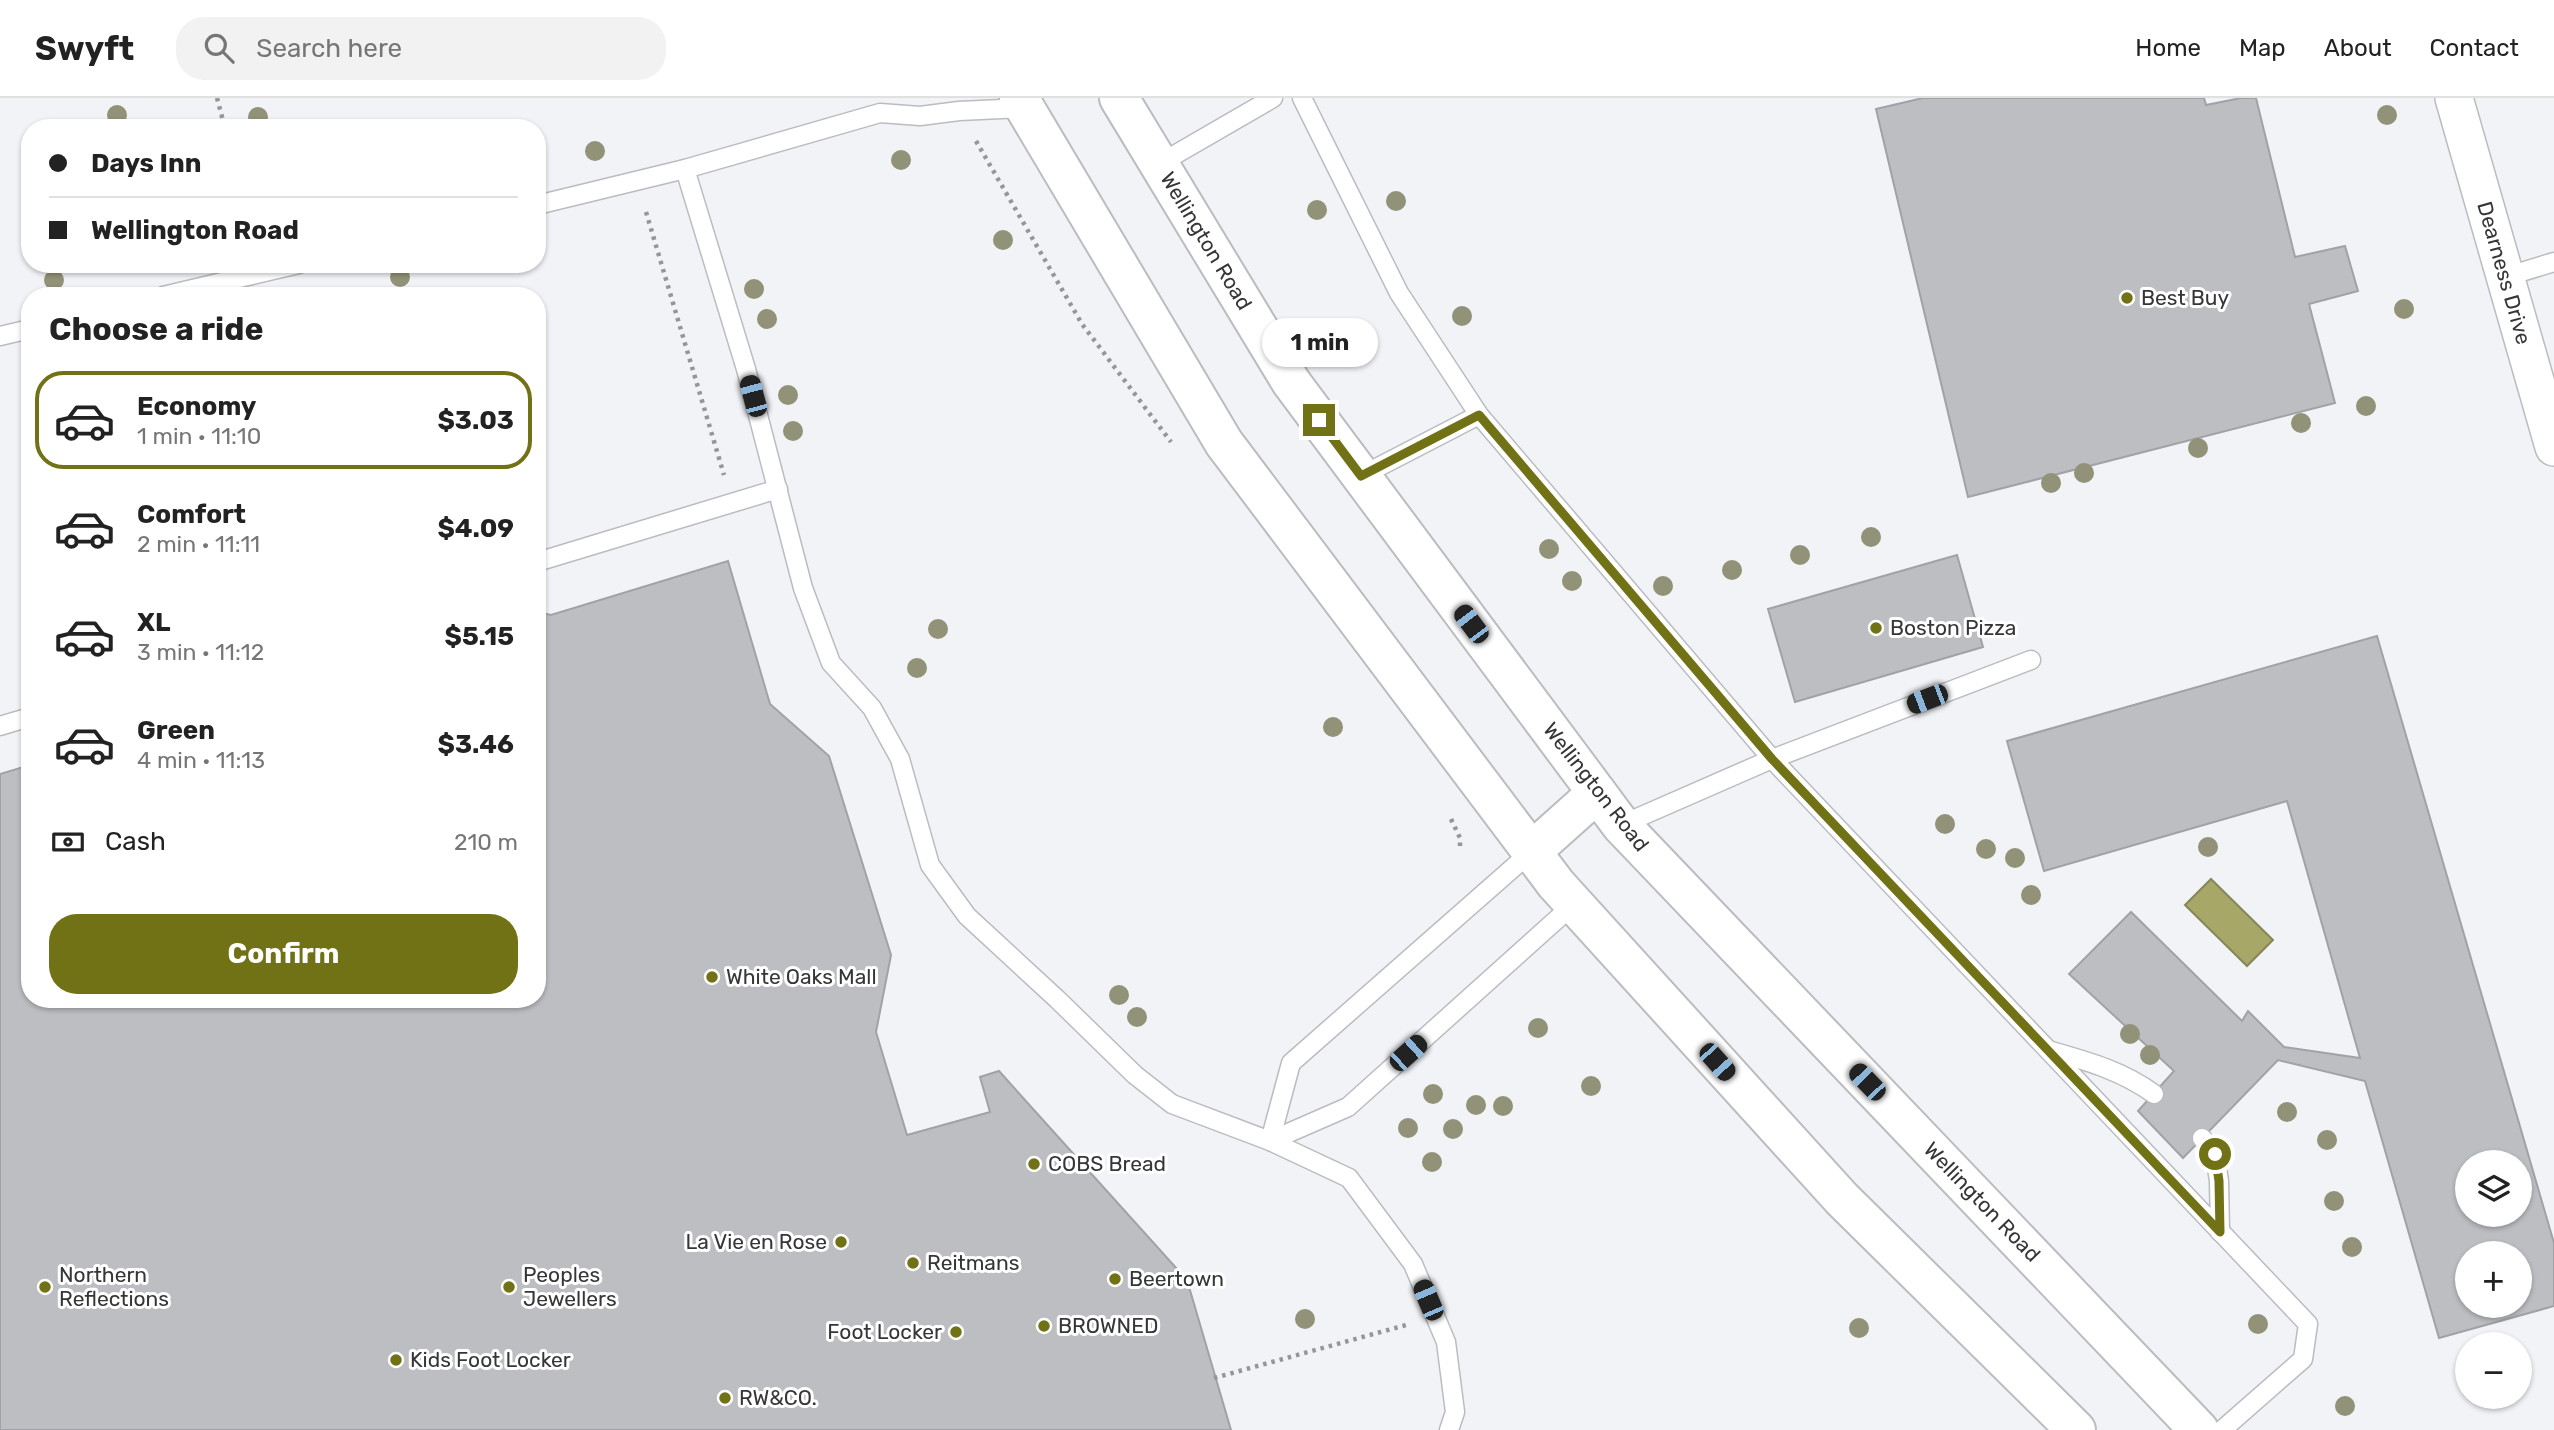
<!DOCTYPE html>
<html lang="en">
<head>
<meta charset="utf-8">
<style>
	:root { --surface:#fff; --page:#f2f2f2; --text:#222; --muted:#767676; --line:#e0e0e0; --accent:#717216 }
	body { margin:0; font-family:Rubik,sans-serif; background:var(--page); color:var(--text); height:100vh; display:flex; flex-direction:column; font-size:26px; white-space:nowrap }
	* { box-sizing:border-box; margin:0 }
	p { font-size:23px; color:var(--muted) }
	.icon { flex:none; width:38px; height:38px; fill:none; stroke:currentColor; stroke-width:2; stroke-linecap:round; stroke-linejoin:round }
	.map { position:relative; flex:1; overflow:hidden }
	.details { position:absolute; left:21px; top:189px; width:525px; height:721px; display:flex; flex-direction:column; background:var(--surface); border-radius:28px; box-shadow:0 2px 5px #0004 }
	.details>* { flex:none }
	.guide { position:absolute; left:21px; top:21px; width:525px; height:154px; border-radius:28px; box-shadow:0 2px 5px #0004; display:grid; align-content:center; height:154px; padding:0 28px; background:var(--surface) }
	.fabs { position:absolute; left:2455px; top:1052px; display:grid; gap:14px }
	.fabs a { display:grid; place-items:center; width:77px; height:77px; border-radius:50%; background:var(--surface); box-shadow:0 2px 5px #0004; font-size:35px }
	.end { position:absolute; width:32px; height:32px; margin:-16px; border:9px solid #717216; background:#fff; box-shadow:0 0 0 4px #fff }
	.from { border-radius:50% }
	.bubble { position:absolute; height:49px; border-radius:24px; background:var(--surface); box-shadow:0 2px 5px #0004; font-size:23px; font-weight:700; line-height:49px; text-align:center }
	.car { position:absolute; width:21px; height:42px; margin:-21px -10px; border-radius:9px; box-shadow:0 0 5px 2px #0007; background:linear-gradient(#222 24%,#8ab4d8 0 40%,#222 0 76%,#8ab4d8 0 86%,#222 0) }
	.guide b { display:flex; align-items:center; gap:24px; height:66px; font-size:26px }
	.guide b+b { border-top:2px solid var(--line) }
	.guide i { width:18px; height:18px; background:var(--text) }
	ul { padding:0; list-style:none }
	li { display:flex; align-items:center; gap:21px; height:98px; margin:0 14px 10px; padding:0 14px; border:4px solid transparent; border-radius:28px }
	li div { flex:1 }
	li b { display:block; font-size:26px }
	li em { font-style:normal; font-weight:700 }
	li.selected { border-color:var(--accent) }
	li>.icon { width:63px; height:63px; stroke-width:1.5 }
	h2 { padding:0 28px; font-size:32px; line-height:84px }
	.pay { display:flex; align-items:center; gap:18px; height:77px; padding:0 28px; font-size:26px }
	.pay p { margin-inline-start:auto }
	.primary-button { display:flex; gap:14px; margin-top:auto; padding:14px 28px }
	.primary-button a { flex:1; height:80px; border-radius:28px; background:var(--accent); color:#fff; font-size:28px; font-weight:700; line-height:80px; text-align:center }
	header { display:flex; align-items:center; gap:42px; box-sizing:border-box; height:98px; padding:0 35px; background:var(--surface); border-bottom:2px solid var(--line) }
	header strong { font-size:33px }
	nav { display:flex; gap:38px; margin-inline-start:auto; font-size:24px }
	.search { width:490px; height:63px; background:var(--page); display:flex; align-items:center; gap:18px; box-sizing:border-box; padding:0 24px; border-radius:28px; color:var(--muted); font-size:26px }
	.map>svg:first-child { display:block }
	.water { fill:#a7a867; stroke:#858659; stroke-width:2 }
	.building { fill:#bdbec2; stroke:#a1a2a7; stroke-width:2; fill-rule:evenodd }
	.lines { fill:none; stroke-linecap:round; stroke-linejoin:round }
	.service-casing { stroke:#bbbcc0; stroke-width:21 }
	.minor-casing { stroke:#bbbcc0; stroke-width:40 }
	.secondary-casing { stroke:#bbbcc0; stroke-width:42 }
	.path { stroke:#959699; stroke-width:4.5; stroke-dasharray:3.5 5; stroke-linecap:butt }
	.service { stroke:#fff; stroke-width:18 }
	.minor { stroke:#fff; stroke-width:37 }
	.secondary { stroke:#fff; stroke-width:38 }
	.tree { fill:#919277 }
	.route { stroke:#717216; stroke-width:9 }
	.poi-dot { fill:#717216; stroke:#fff; stroke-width:2.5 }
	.labels { text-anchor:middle; stroke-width:6; stroke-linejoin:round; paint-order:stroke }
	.street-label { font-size:21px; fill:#363638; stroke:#fff }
	.poi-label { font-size:21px; fill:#363638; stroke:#fff; text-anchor:start }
</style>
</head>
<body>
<header>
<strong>Swyft</strong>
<div class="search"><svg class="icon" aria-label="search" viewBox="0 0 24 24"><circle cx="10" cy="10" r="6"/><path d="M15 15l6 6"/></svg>Search here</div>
<nav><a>Home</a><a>Map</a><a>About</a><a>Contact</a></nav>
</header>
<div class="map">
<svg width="2554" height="1332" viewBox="0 0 2554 1332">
	<rect width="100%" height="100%" fill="#f1f3f7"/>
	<path class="water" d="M2211,781L2273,842L2247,868L2185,807Z"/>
	<g class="building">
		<path d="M1923,0H2204L2206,7L2241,0H2256L2295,159L2345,148L2358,193L2309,206L2335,305L1968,399L1876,11Z"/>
		<path d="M1957,457L1983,549L1795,604L1768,511Z"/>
		<path d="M728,463L770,606L829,658L891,857L876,934L907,1037L990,1014L980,979L999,973L1187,1182L1231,1332H0V676L30,667V901H537V514L551,517Z"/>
		<path d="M2377,538L2554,1145V1208L2439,1240L2365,983L2278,962L2183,1060L2138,1013L2174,973L2069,876L2131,814L2242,923L2248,913L2284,949L2360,960L2287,703L2044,773L2007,643ZM2468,1064H2520V1116H2468ZM2468,1155H2520V1208H2468Z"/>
	</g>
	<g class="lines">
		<g class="service-casing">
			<g id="service">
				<path d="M1302,0L1399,195L1479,317L1772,661L2308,1226L2303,1261L2222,1332"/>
				<path d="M1159,66L1273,0"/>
				<path d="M685,71L746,271L803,490L831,565L872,610L900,661L930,767L967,818L1057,901L1135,977L1172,1006L1270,1043L1349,1080L1413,1166L1446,1244L1455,1314L1449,1332"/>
				<path d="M537,107L685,71L880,15L920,18L959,13L1024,10"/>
				<path d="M2505,179L2554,164"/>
				<path d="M163,198L299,166"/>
				<path d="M0,238L30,231"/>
				<path d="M1361,378L1479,317"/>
				<path d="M537,464L778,391"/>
				<path d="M0,628L30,619"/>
				<path d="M1621,727L1772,661L2031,562"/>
				<path d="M2048,952C2086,963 2121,972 2154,996"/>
				<path d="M2202,1040L2215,1056L2219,1083L2220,1134"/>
				<path d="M1270,1043L1291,965L1531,754"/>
				<path d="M1270,1043L1348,1009L1574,806"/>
			</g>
		</g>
		<g class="minor-casing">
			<path id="minor" d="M2454,0L2554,349"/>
		</g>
		<g class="secondary-casing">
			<g id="secondary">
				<path d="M1019,0L1224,345L1556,786L1842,1101L2076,1332"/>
				<path d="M1119,0L1291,284L1621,727L2199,1332"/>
				<path d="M1531,754L1597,695"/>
			</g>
		</g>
		<g class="path">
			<path d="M217,0L225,30"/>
			<path d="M976,43L1082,226L1171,344"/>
			<path d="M646,114L724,377"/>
			<path d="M1451,721L1460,740V750"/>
			<path d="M1214,1280L1406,1227"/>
		</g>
		<use href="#service" class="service"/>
		<use href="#minor" class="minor"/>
		<use href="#secondary" class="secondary"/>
	</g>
	<g class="tree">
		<circle cx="117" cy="17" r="10"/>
		<circle cx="2387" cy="17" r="10"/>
		<circle cx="258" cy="19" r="10"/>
		<circle cx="595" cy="53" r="10"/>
		<circle cx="901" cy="62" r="10"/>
		<circle cx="1396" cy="103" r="10"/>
		<circle cx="1317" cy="112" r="10"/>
		<circle cx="1003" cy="142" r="10"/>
		<circle cx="400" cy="179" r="10"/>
		<circle cx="54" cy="182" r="10"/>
		<circle cx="754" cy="191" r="10"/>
		<circle cx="2404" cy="211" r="10"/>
		<circle cx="1462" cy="218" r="10"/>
		<circle cx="767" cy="221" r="10"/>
		<circle cx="788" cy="297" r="10"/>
		<circle cx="2366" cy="308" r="10"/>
		<circle cx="2301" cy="325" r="10"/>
		<circle cx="793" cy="333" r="10"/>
		<circle cx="2198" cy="350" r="10"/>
		<circle cx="2084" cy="375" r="10"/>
		<circle cx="2051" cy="385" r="10"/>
		<circle cx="1871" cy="439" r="10"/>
		<circle cx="1549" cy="451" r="10"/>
		<circle cx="1800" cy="457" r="10"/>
		<circle cx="1732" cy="472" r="10"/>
		<circle cx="1572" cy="483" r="10"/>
		<circle cx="1663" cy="488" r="10"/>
		<circle cx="938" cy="531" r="10"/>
		<circle cx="917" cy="570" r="10"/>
		<circle cx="1333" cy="629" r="10"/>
		<circle cx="1945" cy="726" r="10"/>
		<circle cx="2208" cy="749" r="10"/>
		<circle cx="1986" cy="751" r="10"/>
		<circle cx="2015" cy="760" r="10"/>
		<circle cx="2031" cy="797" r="10"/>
		<circle cx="1119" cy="897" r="10"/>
		<circle cx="1137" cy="919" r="10"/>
		<circle cx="1538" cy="930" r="10"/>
		<circle cx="2130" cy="936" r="10"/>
		<circle cx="2150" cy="957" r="10"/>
		<circle cx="1591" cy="988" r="10"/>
		<circle cx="1433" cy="996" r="10"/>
		<circle cx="1476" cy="1007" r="10"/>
		<circle cx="1503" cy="1008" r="10"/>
		<circle cx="2287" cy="1014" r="10"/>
		<circle cx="1408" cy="1030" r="10"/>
		<circle cx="1453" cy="1031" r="10"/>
		<circle cx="2327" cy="1042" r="10"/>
		<circle cx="1432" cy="1064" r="10"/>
		<circle cx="2334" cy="1103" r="10"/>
		<circle cx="2352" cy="1149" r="10"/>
		<circle cx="1305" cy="1221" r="10"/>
		<circle cx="2258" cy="1226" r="10"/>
		<circle cx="1859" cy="1230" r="10"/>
		<circle cx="2345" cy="1308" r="10"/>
	</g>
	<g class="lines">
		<path class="route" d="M1319,322L1361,378L1479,317L1772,661L2220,1134L2219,1083L2215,1056"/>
	</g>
	<g class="poi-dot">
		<circle cx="2127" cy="200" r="7"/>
		<circle cx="1876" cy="530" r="7"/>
		<circle cx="712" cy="879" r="7"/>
		<circle cx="1034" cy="1066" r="7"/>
		<circle cx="841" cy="1144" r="7"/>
		<circle cx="913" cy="1165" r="7"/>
		<circle cx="1115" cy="1181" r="7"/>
		<circle cx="45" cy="1189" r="7"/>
		<circle cx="509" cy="1189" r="7"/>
		<circle cx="1044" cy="1228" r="7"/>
		<circle cx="956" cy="1234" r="7"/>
		<circle cx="396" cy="1262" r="7"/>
		<circle cx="725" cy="1300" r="7"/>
	</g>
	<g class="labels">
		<g class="street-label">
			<text transform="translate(1206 143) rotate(59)" y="7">Wellington Road</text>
			<text transform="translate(2504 175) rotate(74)" y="7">Dearness Drive</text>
			<text transform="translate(1596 689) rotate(52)" y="7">Wellington Road</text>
			<text transform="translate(1982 1104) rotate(46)" y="7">Wellington Road</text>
		</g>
		<g class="poi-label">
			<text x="2141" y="207">Best Buy</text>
			<text x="1890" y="537">Boston Pizza</text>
			<text x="726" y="886">White Oaks Mall</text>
			<text x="1048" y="1073">COBS Bread</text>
			<text x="827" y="1151" text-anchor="end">La Vie en Rose</text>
			<text x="927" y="1172">Reitmans</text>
			<text x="59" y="1184">Northern<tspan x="59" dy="24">Reflections</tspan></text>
			<text x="523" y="1184">Peoples<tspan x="523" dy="24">Jewellers</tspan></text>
			<text x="1129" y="1188">Beertown</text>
			<text x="1058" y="1235">BROWNED</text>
			<text x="942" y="1241" text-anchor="end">Foot Locker</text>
			<text x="410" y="1269">Kids Foot Locker</text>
			<text x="739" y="1307">RW&amp;CO.</text>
		</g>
	</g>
</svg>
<div class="fabs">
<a><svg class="icon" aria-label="layers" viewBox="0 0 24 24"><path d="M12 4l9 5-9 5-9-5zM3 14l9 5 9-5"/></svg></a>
<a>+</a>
<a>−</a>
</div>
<i class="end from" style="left:2215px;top:1056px"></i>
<i class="end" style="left:1319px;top:322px"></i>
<div class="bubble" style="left:1262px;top:220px;width:116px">1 min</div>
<i class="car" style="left:753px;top:298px;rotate:345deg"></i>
<i class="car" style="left:1471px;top:526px;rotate:323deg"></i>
<i class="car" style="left:1927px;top:601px;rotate:249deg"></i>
<i class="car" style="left:1408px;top:955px;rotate:48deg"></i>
<i class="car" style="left:1717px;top:964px;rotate:138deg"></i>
<i class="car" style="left:1867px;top:984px;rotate:316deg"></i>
<i class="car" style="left:1428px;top:1202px;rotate:337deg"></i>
<div class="guide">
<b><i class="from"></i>Days Inn</b>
<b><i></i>Wellington Road</b>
</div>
<section class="details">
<h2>Choose a ride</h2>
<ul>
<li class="selected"><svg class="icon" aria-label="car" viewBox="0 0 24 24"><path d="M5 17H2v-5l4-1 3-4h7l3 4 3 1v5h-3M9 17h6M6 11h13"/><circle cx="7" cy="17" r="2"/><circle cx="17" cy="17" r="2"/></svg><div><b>Economy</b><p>1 min · 11:10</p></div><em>$3.03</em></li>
<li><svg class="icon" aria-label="car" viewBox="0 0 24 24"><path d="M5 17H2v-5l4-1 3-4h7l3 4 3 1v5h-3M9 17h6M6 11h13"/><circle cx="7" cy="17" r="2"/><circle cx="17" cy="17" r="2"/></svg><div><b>Comfort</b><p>2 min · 11:11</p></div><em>$4.09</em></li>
<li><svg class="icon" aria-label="car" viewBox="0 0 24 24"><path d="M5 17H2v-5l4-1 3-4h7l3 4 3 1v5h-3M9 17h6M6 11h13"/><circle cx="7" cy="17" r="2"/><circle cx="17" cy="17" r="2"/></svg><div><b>XL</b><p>3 min · 11:12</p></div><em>$5.15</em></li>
<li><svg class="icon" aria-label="car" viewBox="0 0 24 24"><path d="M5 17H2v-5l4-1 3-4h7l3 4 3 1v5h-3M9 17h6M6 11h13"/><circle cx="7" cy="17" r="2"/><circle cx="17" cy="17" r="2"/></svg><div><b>Green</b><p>4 min · 11:13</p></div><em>$3.46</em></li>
</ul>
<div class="pay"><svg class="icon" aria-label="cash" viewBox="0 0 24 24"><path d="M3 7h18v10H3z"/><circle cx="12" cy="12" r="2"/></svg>Cash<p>210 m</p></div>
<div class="primary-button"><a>Confirm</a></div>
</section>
</div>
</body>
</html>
